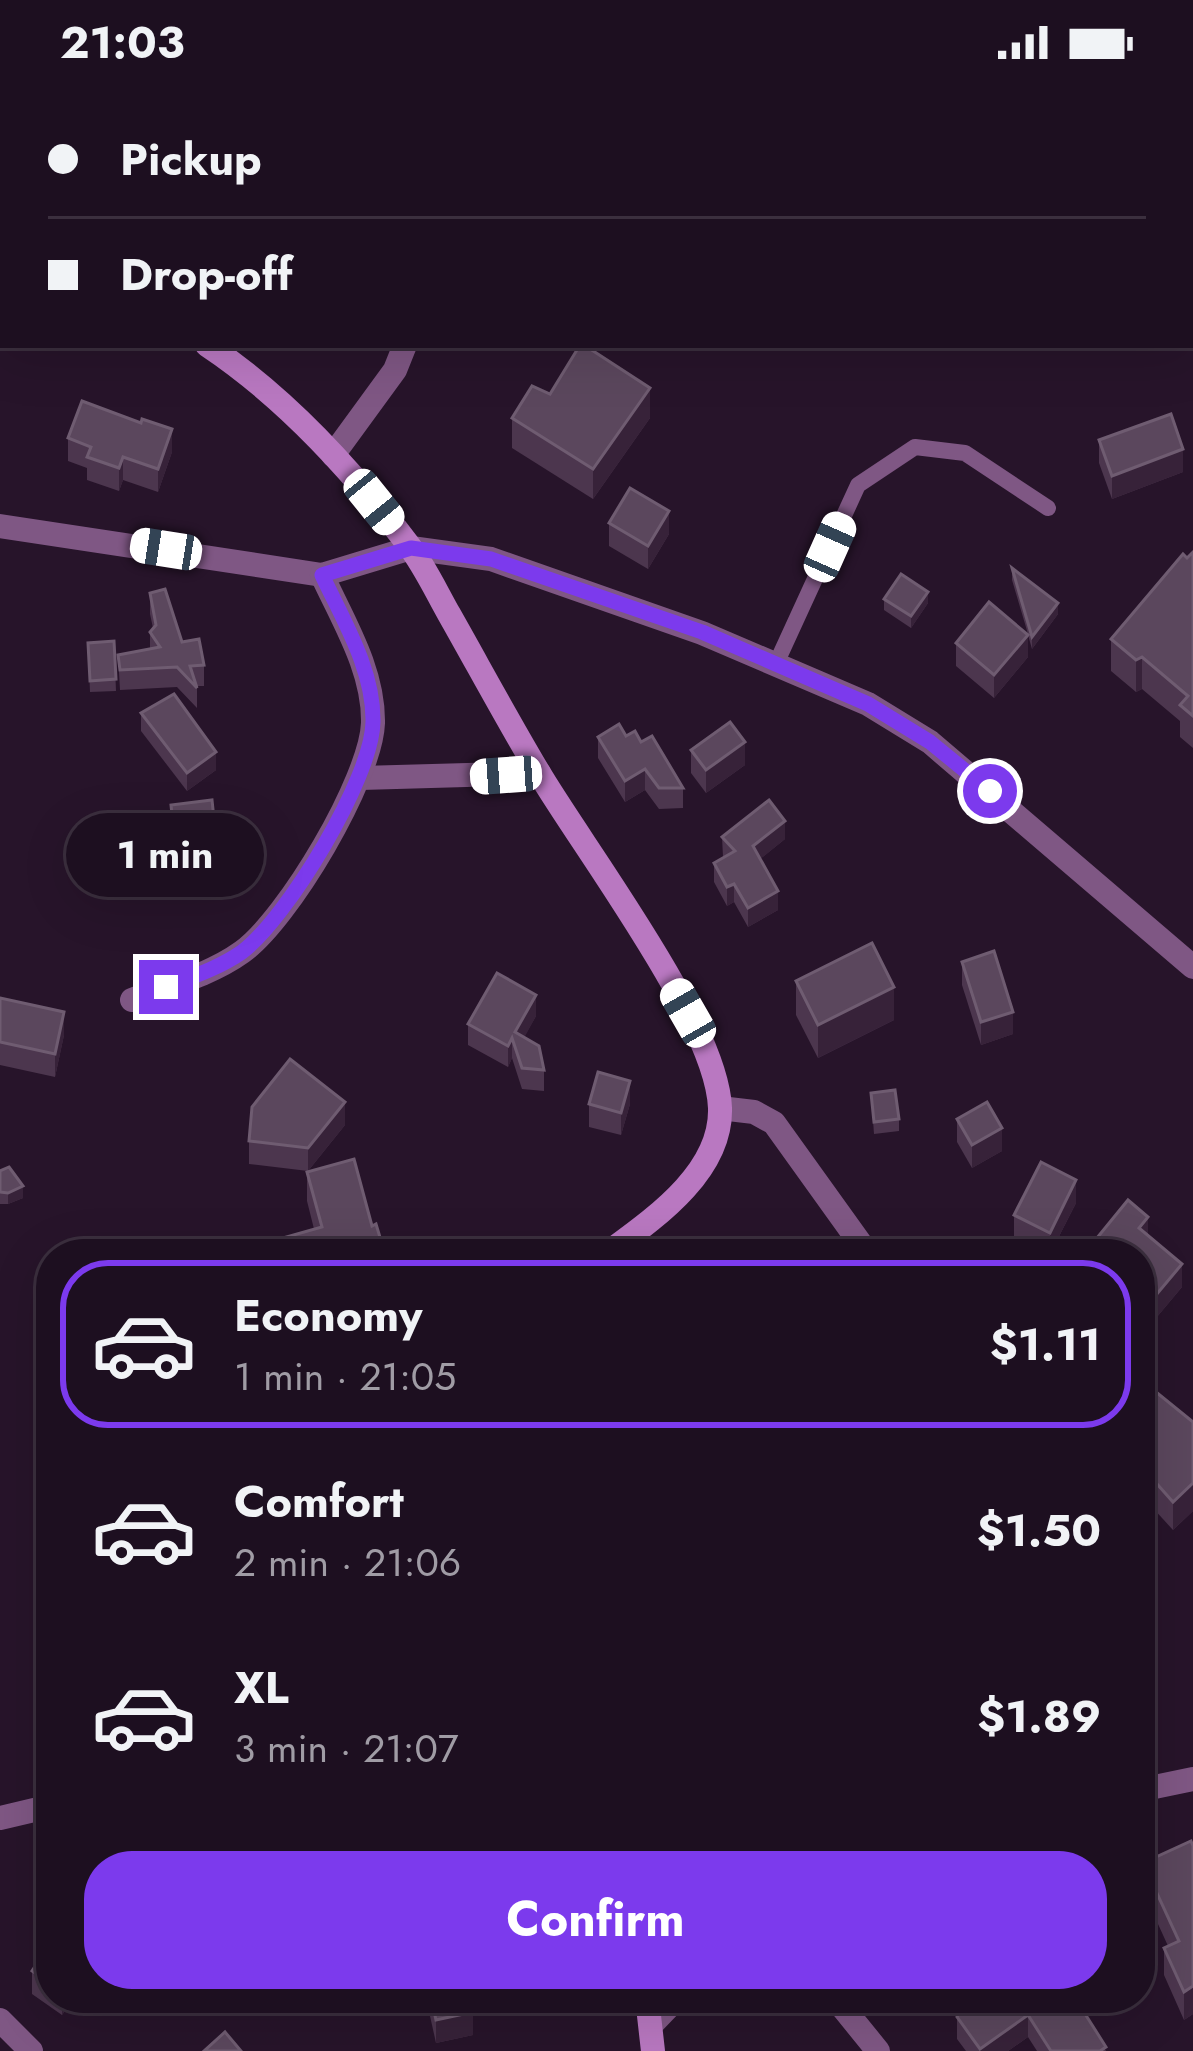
<!DOCTYPE html>
<html lang="en">
<head>
<meta charset="utf-8">
<style>
	:root { --surface:#1d0f20; --page:#2a1d2d; --text:#f1f3f6; --muted:#a09ca5; --line:#3b2f3e; --accent:#7c3aed }
	body { margin:0; font-family:Jost,sans-serif; background:var(--page); color:var(--text); height:100vh; display:flex; flex-direction:column; font-size:45px; white-space:nowrap }
	* { box-sizing:border-box; margin:0 }
	p { font-size:39px; color:var(--muted) }
	.icon { flex:none; width:66px; height:66px; fill:none; stroke:currentColor; stroke-width:2; stroke-linecap:round; stroke-linejoin:round }
	.map { position:relative; flex:1; overflow:hidden }
	.sheet { position:absolute; left:36px; top:1155px; width:1119px; height:774px; display:flex; flex-direction:column; background:var(--surface); border-radius:48px; box-shadow:0 12px 48px #0002,0 0 0 3px var(--line) }
	.sheet>* { flex:none }
	.hud { position:absolute; left:0px; top:0px; width:1194px; height:264px; box-shadow:0 12px 48px #0002,0 0 0 3px var(--line); display:grid; align-content:center; height:264px; padding:0 48px; background:var(--surface) }
	.end { position:absolute; width:54px; height:54px; margin:-27px; border:15px solid #7c3aed; background:#fff; box-shadow:0 0 0 6px #fff }
	.from { border-radius:50% }
	.bubble { position:absolute; height:84px; border-radius:42px; background:var(--surface); box-shadow:0 12px 48px #0002,0 0 0 3px var(--line); font-size:39px; font-weight:700; line-height:84px; text-align:center }
	.car { position:absolute; width:36px; height:72px; margin:-36px -18px; border-radius:15px; box-shadow:0 0 9px 3px #0007; background:linear-gradient(#fff 24%,#345 0 40%,#fff 0 76%,#345 0 86%,#fff 0) }
	.hud b { display:flex; align-items:center; gap:42px; height:114px; font-size:45px }
	.hud b+b { border-top:3px solid var(--line) }
	.hud i { width:30px; height:30px; background:var(--text) }
	ul { padding:21px 0 0; list-style:none }
	li { display:flex; align-items:center; gap:36px; height:168px; margin:0 24px 18px; padding:0 24px; border:6px solid transparent; border-radius:48px }
	li div { flex:1 }
	li b { display:block; font-size:45px }
	li em { font-style:normal; font-weight:700 }
	li.on { border-color:var(--accent) }
	li>.icon { width:108px; height:108px; stroke-width:1.5 }
	.primary-button { display:flex; gap:24px; margin-top:auto; padding:24px 48px }
	.primary-button a { flex:1; height:138px; border-radius:48px; background:var(--accent); color:#fff; font-size:48px; font-weight:700; line-height:138px; text-align:center }
	.status { display:flex; justify-content:space-between; align-items:center; height:84px; padding:0 60px; background:var(--surface); direction:ltr }
	.status svg { height:33px; fill:currentColor }
	.map>svg:first-child { display:block }
	.lines { fill:none; stroke-linecap:round; stroke-linejoin:round }
	.stream { stroke:#4d1055; stroke-width:9 }
	.lane { stroke:#7f5784; stroke-width:16 }
	.street { stroke:#7f5784; stroke-width:24 }
	.secondary { stroke:#b978c1; stroke-width:24 }
	.wall { fill:#4c364e }
	.shaded-wall { fill:#372239 }
	.building { fill:#5b475d; stroke:#6f5c71; stroke-width:3 }
	.route { stroke:#7c3aed; stroke-width:15 }
</style>
</head>
<body>
<div class="status"><b>21:03</b><svg viewBox="0 0 49 12"><path d="M0 12V9h3v3zM5 12V6h3v6zM10 12V3h3v9zM15 12V0h3v12zM26 1h20v11H26zM47 4h2v5h-2z"/></svg></div>
<div class="map">
<svg width="1193" height="1967" viewBox="0 0 1193 1967">
	<rect width="100%" height="100%" fill="#27142a"/>
	<g class="lines">
		<g class="stream">
			<path d="M945,0L946,3"/>
			<path d="M1191,206L1193,210"/>
		</g>
		<path class="lane" d="M775,582L858,401L915,363L965,369L1048,424"/>
		<g class="street">
			<path d="M452,0V3"/>
			<path d="M333,371L395,286L405,261"/>
			<path d="M0,442L322,491L411,464L491,475L702,549L868,620L930,658L1193,883"/>
			<path d="M361,694L539,689"/>
			<path d="M132,916C168,902 210,891 242,868C288,835 371,695 373,639C374,586 343,537 322,491"/>
			<path d="M720,1024L754,1028L774,1039L868,1170"/>
			<path d="M1140,1706L1193,1695"/>
			<path d="M0,1734L51,1722"/>
			<path d="M835,1914L878,1967"/>
			<path d="M0,1936L31,1967"/>
			<path d="M651,1941L677,1914"/>
		</g>
		<g class="secondary">
			<path d="M0,160L3,161"/>
			<path d="M207,261C285,313 351,385 407,459C424,481 436,507 449,530C479,583 508,637 539,689C586,768 717,939 720,1024C722,1089 652,1136 606,1170"/>
			<path d="M647,1914L653,1967"/>
		</g>
	</g>
	<g class="wall">
		<path d="M512,334H650L593,415L512,364Z"/>
		<path d="M68,354L172,368L158,408L123,396L119,407L87,396V384L68,377Z"/>
		<path d="M1099,356L1183,388L1112,415L1099,379Z"/>
		<path d="M609,439L669,450L648,485L609,462Z"/>
		<path d="M1193,468V664L1180,653V637L1142,605L1136,608L1111,587V555Z"/>
		<path d="M1012,484L1058,530L1032,565L1028,551V573L994,614L956,582V559L1028,550L1012,496Z"/>
		<path d="M150,509L182,558L204,581V602H197V624L177,603L120,606L118,571L150,565V548L153,544L150,530Z"/>
		<path d="M884,515L928,519L911,544L884,526Z"/>
		<path d="M114,557L116,607L90,608L88,559Z"/>
		<path d="M141,629L216,686L187,707L141,647Z"/>
		<path d="M626,652L641,658L683,704V724L659,725L645,706L625,718L598,674V653Z"/>
		<path d="M691,666L745,681L706,709L691,689Z"/>
		<path d="M171,721L219,783V803L178,807L177,795L137,800L132,764V744L171,740Z"/>
		<path d="M722,753L785,755L760,775L778,826L748,843L734,818L727,822L714,798V779L723,773Z"/>
		<path d="M962,878L1013,950L981,961L962,901Z"/>
		<path d="M796,897L894,936L818,974L796,931Z"/>
		<path d="M0,914L64,951L55,993L0,981Z"/>
		<path d="M536,932L524,953L544,986V1007L522,1005L512,974L508,983L468,961V940Z"/>
		<path d="M871,1009L899,1035V1047L874,1050Z"/>
		<path d="M589,1020H630L621,1051L589,1043Z"/>
		<path d="M957,1035L1002,1067L972,1084L957,1058Z"/>
		<path d="M345,1041L308,1087L249,1080V1057Z"/>
		<path d="M0,1087L23,1114L8,1120H0Z"/>
		<path d="M307,1088L372,1142L385,1170H265V1159L314,1145L307,1117Z"/>
		<path d="M1076,1119L1050,1170H1046L1014,1154V1131Z"/>
		<path d="M1148,1152L1182,1203L1141,1252L1140,1170H1092V1160Z"/>
		<path d="M1140,1295L1193,1338V1427L1173,1446L1142,1412Z"/>
		<path d="M1193,1762V1930L1184,1936L1164,1891V1864L1168,1862L1143,1807V1779Z"/>
		<path d="M51,1859V1914H74L62,1931L32,1910V1887Z"/>
		<path d="M426,1914H470L473,1951L436,1959Z"/>
		<path d="M1075,1914L1106,1967H1037L1028,1953L1008,1967H966L957,1955V1933Z"/>
	</g>
	<g class="shaded-wall">
		<path d="M650,304V334L593,415V385Z"/>
		<path d="M172,345V368L158,408V385Z"/>
		<path d="M1183,365V388L1112,415V392Z"/>
		<path d="M123,373V396L119,407V384Z"/>
		<path d="M669,427V450L648,485V462Z"/>
		<path d="M928,508V519L911,544V532Z"/>
		<path d="M1058,519V530L1032,565V553Z"/>
		<path d="M1028,551V573L994,614V591Z"/>
		<path d="M1142,573V605L1136,608V576Z"/>
		<path d="M745,658V681L706,709V686Z"/>
		<path d="M216,668V686L187,707V689Z"/>
		<path d="M645,685V706L625,718V697Z"/>
		<path d="M785,737V755L753,781V762Z"/>
		<path d="M734,800V818L727,822V803Z"/>
		<path d="M778,807V826L748,843V824Z"/>
		<path d="M894,903V936L818,974V941Z"/>
		<path d="M536,911V932L517,967L515,948Z"/>
		<path d="M64,928V951L55,993V970Z"/>
		<path d="M1013,928V950L981,961V938Z"/>
		<path d="M512,954V974L508,983V962Z"/>
		<path d="M630,997V1020L621,1051V1029Z"/>
		<path d="M345,1018V1041L308,1087V1064Z"/>
		<path d="M1002,1044V1067L972,1084V1061Z"/>
		<path d="M1076,1096V1119L1050,1170V1149Z"/>
		<path d="M23,1102V1114L8,1120V1109Z"/>
		<path d="M1148,1133V1156L1139,1144Z"/>
		<path d="M1182,1180V1203L1141,1252V1229Z"/>
		<path d="M1193,1399V1427L1173,1446V1418Z"/>
		<path d="M1193,1902V1930L1184,1936V1908Z"/>
		<path d="M62,1914H74L62,1931Z"/>
		<path d="M473,1928V1951L436,1959V1936Z"/>
		<path d="M1028,1931V1953L1008,1967H980V1965Z"/>
	</g>
	<g class="building">
		<path d="M580,261H584L650,304L593,385L512,334L532,302L550,310Z"/>
		<path d="M82,317L141,339L142,335L172,345L158,385L123,373L119,384L87,373L91,363L68,354Z"/>
		<path d="M1171,330L1183,365L1112,392L1099,356Z"/>
		<path d="M630,404L669,427L648,462L609,439Z"/>
		<path d="M1193,468V632L1180,621L1188,612L1142,573L1136,576L1111,555L1183,470L1187,474Z"/>
		<path d="M1012,484L1058,519L1032,553Z"/>
		<path d="M901,490L928,508L911,532L884,515Z"/>
		<path d="M165,505L182,558L199,555L204,581L190,582L197,604L177,583L120,586L118,571L160,563L150,548L156,541L150,509Z"/>
		<path d="M989,518L1028,551L994,591L956,559Z"/>
		<path d="M114,557L116,595L90,597L88,559Z"/>
		<path d="M174,610L216,668L187,689L141,629Z"/>
		<path d="M730,638L745,658L706,686L691,666Z"/>
		<path d="M619,640L626,652L635,647L641,658L652,652L683,704H659L645,685L625,697L598,653Z"/>
		<path d="M212,716L219,783L178,787L177,775L137,780L132,744L173,740L171,721Z"/>
		<path d="M769,716L785,737L753,762L778,807L748,824L734,800L727,803L714,779L735,767L722,753Z"/>
		<path d="M872,859L894,903L818,941L796,897Z"/>
		<path d="M994,867L1013,928L981,938L962,878Z"/>
		<path d="M497,889L536,911L515,948L539,962L544,986L522,984L512,954L508,962L468,940Z"/>
		<path d="M0,914L64,928L55,970L0,958Z"/>
		<path d="M290,975L345,1018L308,1064L249,1057L252,1023Z"/>
		<path d="M598,988L630,997L621,1029L589,1020Z"/>
		<path d="M895,1006L899,1035L874,1038L871,1009Z"/>
		<path d="M987,1018L1002,1044L972,1061L957,1035Z"/>
		<path d="M354,1075L372,1142L376,1140L385,1170H268L265,1159L322,1143L307,1088Z"/>
		<path d="M1041,1078L1076,1096L1050,1149L1014,1131Z"/>
		<path d="M9,1083L23,1102L8,1109L0,1108V1087Z"/>
		<path d="M1128,1116L1148,1133L1139,1144L1182,1180L1141,1229L1140,1170H1104L1092,1160Z"/>
		<path d="M1140,1295L1193,1338V1399L1173,1418L1142,1383L1140,1385Z"/>
		<path d="M1191,1757L1193,1762V1902L1184,1908L1164,1864L1179,1857L1143,1779Z"/>
		<path d="M51,1859V1901L32,1887Z"/>
		<path d="M431,1914H470L473,1928L436,1936Z"/>
		<path d="M967,1914H1075L1106,1963L1100,1967H1051L1028,1931L980,1965L957,1933Z"/>
		<path d="M225,1948L241,1967H204Z"/>
	</g>
	<g class="lines">
		<path class="route" d="M166,903C192,893 219,884 242,868C287,834 372,695 373,638C374,586 343,536 322,491L411,464L491,475L702,548L868,620L930,658L990,707"/>
	</g>
</svg>
<i class="end from" style="left:990px;top:707px"></i>
<i class="end" style="left:166px;top:903px"></i>
<div class="bubble" style="left:66px;top:729px;width:198px">1 min</div>
<i class="car" style="left:374px;top:418px;rotate:141deg"></i>
<i class="car" style="left:830px;top:463px;rotate:24deg"></i>
<i class="car" style="left:166px;top:465px;rotate:279deg"></i>
<i class="car" style="left:506px;top:691px;rotate:266deg"></i>
<i class="car" style="left:688px;top:929px;rotate:330deg"></i>
<div class="hud">
<b><i class="from"></i>Pickup</b>
<b><i></i>Drop-off</b>
</div>
<section class="sheet">
<ul>
<li class="on"><svg class="icon" aria-label="car" viewBox="0 0 24 24"><path d="M5 17H2v-5l4-1 3-4h7l3 4 3 1v5h-3M9 17h6M6 11h13"/><circle cx="7" cy="17" r="2"/><circle cx="17" cy="17" r="2"/></svg><div><b>Economy</b><p>1 min · 21:05</p></div><em>$1.11</em></li>
<li><svg class="icon" aria-label="car" viewBox="0 0 24 24"><path d="M5 17H2v-5l4-1 3-4h7l3 4 3 1v5h-3M9 17h6M6 11h13"/><circle cx="7" cy="17" r="2"/><circle cx="17" cy="17" r="2"/></svg><div><b>Comfort</b><p>2 min · 21:06</p></div><em>$1.50</em></li>
<li><svg class="icon" aria-label="car" viewBox="0 0 24 24"><path d="M5 17H2v-5l4-1 3-4h7l3 4 3 1v5h-3M9 17h6M6 11h13"/><circle cx="7" cy="17" r="2"/><circle cx="17" cy="17" r="2"/></svg><div><b>XL</b><p>3 min · 21:07</p></div><em>$1.89</em></li>
</ul>
<div class="primary-button"><a>Confirm</a></div>
</section>
</div>
</body>
</html>
